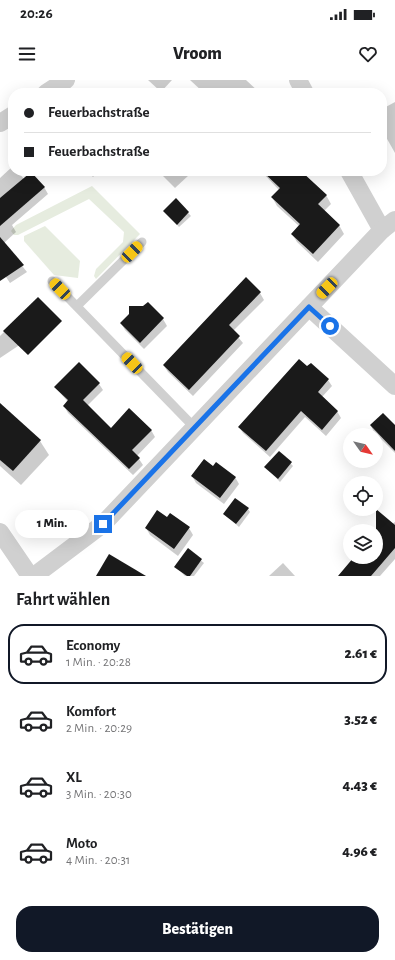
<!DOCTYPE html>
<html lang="de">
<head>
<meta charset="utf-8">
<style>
	:root { --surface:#fff; --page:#f2f2f2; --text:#202124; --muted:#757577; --line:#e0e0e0; --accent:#111827 }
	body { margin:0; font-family:"Alegreya Sans",sans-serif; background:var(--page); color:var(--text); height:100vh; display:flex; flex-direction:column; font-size:15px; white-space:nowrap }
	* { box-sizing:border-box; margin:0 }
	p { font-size:13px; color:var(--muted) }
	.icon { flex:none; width:22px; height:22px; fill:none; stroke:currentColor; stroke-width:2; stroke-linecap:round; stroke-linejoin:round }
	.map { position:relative; height:496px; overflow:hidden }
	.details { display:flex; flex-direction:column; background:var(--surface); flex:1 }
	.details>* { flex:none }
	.top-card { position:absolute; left:8px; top:8px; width:379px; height:88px; border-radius:16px; box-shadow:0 4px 16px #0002; display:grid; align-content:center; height:88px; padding:0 16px; background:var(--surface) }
	.needle { width:26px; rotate:124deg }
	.controls { position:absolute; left:343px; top:348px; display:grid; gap:8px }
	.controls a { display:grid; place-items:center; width:40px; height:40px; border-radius:50%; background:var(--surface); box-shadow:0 4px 16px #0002; font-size:20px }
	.end { position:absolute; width:18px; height:18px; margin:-9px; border:5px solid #1a73e8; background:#fff; box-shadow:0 0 0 2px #fff }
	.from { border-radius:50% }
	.bubble { position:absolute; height:28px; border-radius:14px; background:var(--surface); box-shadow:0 4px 16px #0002; font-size:13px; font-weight:800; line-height:28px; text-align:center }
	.car { position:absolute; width:12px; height:24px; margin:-12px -6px; border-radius:5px; box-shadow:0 0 3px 1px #0007; background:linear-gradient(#f5c518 24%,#345 0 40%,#f5c518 0 76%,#345 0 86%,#f5c518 0) }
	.top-card b { display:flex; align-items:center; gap:14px; height:38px; font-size:15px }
	.top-card b+b { border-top:1px solid var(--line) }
	.top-card i { width:10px; height:10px; background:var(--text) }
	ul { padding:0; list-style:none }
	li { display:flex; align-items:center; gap:12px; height:60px; margin:0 8px 6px; padding:0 8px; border:2px solid transparent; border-radius:16px }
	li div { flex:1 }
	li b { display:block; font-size:15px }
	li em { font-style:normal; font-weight:800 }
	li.current { border-color:var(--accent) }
	li>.icon { width:36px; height:36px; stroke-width:1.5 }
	h2 { padding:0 16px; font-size:18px; line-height:48px }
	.primary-button { display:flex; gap:8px; margin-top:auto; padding:8px 16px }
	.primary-button a { flex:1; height:46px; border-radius:16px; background:var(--accent); color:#fff; font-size:16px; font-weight:800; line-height:46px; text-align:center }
	.status { display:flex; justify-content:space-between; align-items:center; height:28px; padding:0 20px; background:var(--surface); direction:ltr }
	.status svg { height:11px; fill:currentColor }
	header { display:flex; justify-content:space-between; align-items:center; height:52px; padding:0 16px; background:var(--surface); font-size:18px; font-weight:800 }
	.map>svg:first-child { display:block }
	.grass { fill:#e6ecdf }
	.shadow { fill:#0003 }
	.building { fill:#1a1a1a }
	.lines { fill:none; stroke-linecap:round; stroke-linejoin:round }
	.lane { stroke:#d0d0d0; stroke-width:9 }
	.street { stroke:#d0d0d0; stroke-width:18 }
	.route { stroke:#1a73e8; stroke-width:5 }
</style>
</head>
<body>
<div class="status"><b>20:26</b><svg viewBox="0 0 49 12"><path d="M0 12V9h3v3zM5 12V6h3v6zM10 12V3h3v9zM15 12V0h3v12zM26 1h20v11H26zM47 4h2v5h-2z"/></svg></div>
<header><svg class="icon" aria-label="menu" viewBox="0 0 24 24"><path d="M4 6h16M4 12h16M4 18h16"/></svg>Vroom<svg class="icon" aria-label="heart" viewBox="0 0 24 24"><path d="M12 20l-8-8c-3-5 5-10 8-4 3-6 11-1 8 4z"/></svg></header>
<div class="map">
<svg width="395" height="496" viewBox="0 0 395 496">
	<rect width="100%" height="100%" fill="#fff"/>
	<g class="grass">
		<path d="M92,106L140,154L96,199L94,196L96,189L123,162L124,152L89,119L18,155H14L11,151L16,145Z"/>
		<path d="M45,146L80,181L78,198L54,195L24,161V156Z"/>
	</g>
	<g class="shadow">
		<path d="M148,0H172L161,12Z"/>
		<path d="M190,0H246L260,13H204Z"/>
		<path d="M395,22V73L382,50V29Z"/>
		<path d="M13,86V91H17L24,99L44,107L48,114L12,145L16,152L4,163L27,192L10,203L0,188V98Z"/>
		<path d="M87,91H99L93,97Z"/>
		<path d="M158,91H187L189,95L175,108Z"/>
		<path d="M261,91H308L304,95L326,115L331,124L324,131L339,145L344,154L318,182L297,162L292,154L299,146L277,126L272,117L279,110Z"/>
		<path d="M176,120L191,136L179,147L165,131Z"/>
		<path d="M260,213L264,220L233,251L243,263L193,316L168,292L164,286Z"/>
		<path d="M38,218L57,240L0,278V256Z"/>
		<path d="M163,239L167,246L144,269L125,250L121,243Z"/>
		<path d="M307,288L328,300L332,306L322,317L337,331L341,338L326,356L305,337L270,377L243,353L239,347Z"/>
		<path d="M99,304L103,310L87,326L111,350H151L155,357L137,376L143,385L133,395L68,333L64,326L68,322L55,307Z"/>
		<path d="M0,325L40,361L49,375L21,405L0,386Z"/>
		<path d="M371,346L395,347V373L374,352Z"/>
		<path d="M279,372L293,386L280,402L266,387Z"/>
		<path d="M214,388L235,397L239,404L224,424L196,403L192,396Z"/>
		<path d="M248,429L250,432L239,447L224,434Z"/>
		<path d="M167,438L189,448L193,455L178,476L150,455L146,448Z"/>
		<path d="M395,442V479L380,496H339L356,477H376V454Z"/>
		<path d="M188,470L204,483L194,496H185L176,487Z"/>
		<path d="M283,483L295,496H269Z"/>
	</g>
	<g class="building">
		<path d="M262,91H301L327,115L318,124L340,145L313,174L291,154L300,144L271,117L280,108Z"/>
		<path d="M31,92L45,107L0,146V118Z"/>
		<path d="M176,118L189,132L177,145L163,131Z"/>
		<path d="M0,157L24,185L0,201Z"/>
		<path d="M246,197L261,212L229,245L240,256L189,310L163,285Z"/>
		<path d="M38,217L62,241L28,275L3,251Z"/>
		<path d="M148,222L164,238L140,263L120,243L129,234V226H143Z"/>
		<path d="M299,279L307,286L311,283L329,299L318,312L338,331L322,350L301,331L266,371L238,347Z"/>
		<path d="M79,282L100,303L83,320L111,348L129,328L152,350L132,370L140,378L129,389L63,326L68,320L54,307Z"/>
		<path d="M0,323L41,360L13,391L0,380Z"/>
		<path d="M383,333L395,345V371L370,345Z"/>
		<path d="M279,371L292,382L278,399L264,387Z"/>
		<path d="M204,379L213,386L216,382L236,397L220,418L191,396Z"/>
		<path d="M235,418L249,428L236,444L223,434Z"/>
		<path d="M376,429L395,445V468L371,496H338L354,477H376Z"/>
		<path d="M157,430L167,437L170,433L190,447L174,469L145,448Z"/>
		<path d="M188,468L202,479L190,496H187L174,487Z"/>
		<path d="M109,474L146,496H96Z"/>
	</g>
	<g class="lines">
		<g class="lane">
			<path d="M52,201L194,347"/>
			<path d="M77,226L142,162"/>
		</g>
		<g class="street">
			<path d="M298,0L305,13"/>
			<path d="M46,13L66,0"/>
			<path d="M0,43L13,35"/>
			<path d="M349,91L382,150"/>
			<path d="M309,227L395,306"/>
			<path d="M0,452L30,496"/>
			<path d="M34,496L103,444L382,150L395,140"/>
		</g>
	</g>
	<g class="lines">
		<path class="route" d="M103,444L309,227L330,246"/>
	</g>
</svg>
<div class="controls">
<a><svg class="needle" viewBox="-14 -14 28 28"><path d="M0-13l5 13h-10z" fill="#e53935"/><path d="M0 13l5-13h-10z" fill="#757577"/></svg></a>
<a><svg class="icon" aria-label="locate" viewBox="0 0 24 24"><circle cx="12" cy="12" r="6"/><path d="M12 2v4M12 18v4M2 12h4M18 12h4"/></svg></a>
<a><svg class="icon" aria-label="layers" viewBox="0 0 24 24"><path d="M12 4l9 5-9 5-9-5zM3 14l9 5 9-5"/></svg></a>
</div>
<i class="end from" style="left:330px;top:246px"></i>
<i class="end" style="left:103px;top:444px"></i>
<div class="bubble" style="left:15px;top:430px;width:74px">1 Min.</div>
<i class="car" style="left:132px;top:172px;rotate:45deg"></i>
<i class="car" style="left:327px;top:208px;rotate:224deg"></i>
<i class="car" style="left:60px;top:209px;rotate:316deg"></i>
<i class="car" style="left:132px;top:283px;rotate:316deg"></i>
<div class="top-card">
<b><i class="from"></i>Feuerbachstraße</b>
<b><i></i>Feuerbachstraße</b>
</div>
</div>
<section class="details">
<h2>Fahrt wählen</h2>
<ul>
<li class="current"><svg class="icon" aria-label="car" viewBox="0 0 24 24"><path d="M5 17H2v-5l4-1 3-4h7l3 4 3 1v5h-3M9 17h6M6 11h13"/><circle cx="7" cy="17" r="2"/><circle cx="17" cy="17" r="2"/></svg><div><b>Economy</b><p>1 Min. · 20:28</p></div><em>2.61 €</em></li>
<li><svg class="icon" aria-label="car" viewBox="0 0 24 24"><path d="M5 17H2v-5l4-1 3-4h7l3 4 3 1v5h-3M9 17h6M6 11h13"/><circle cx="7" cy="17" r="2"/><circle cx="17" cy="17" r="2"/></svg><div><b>Komfort</b><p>2 Min. · 20:29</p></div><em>3.52 €</em></li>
<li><svg class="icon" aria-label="car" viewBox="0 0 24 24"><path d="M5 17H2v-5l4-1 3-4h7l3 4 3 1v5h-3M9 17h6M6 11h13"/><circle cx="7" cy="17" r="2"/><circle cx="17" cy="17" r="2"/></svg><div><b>XL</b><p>3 Min. · 20:30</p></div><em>4.43 €</em></li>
<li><svg class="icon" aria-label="car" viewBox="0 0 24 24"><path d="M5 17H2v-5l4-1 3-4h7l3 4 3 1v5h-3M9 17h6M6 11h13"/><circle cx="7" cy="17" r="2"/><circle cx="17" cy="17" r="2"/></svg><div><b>Moto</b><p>4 Min. · 20:31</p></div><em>4.96 €</em></li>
</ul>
<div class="primary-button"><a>Bestätigen</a></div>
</section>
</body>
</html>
